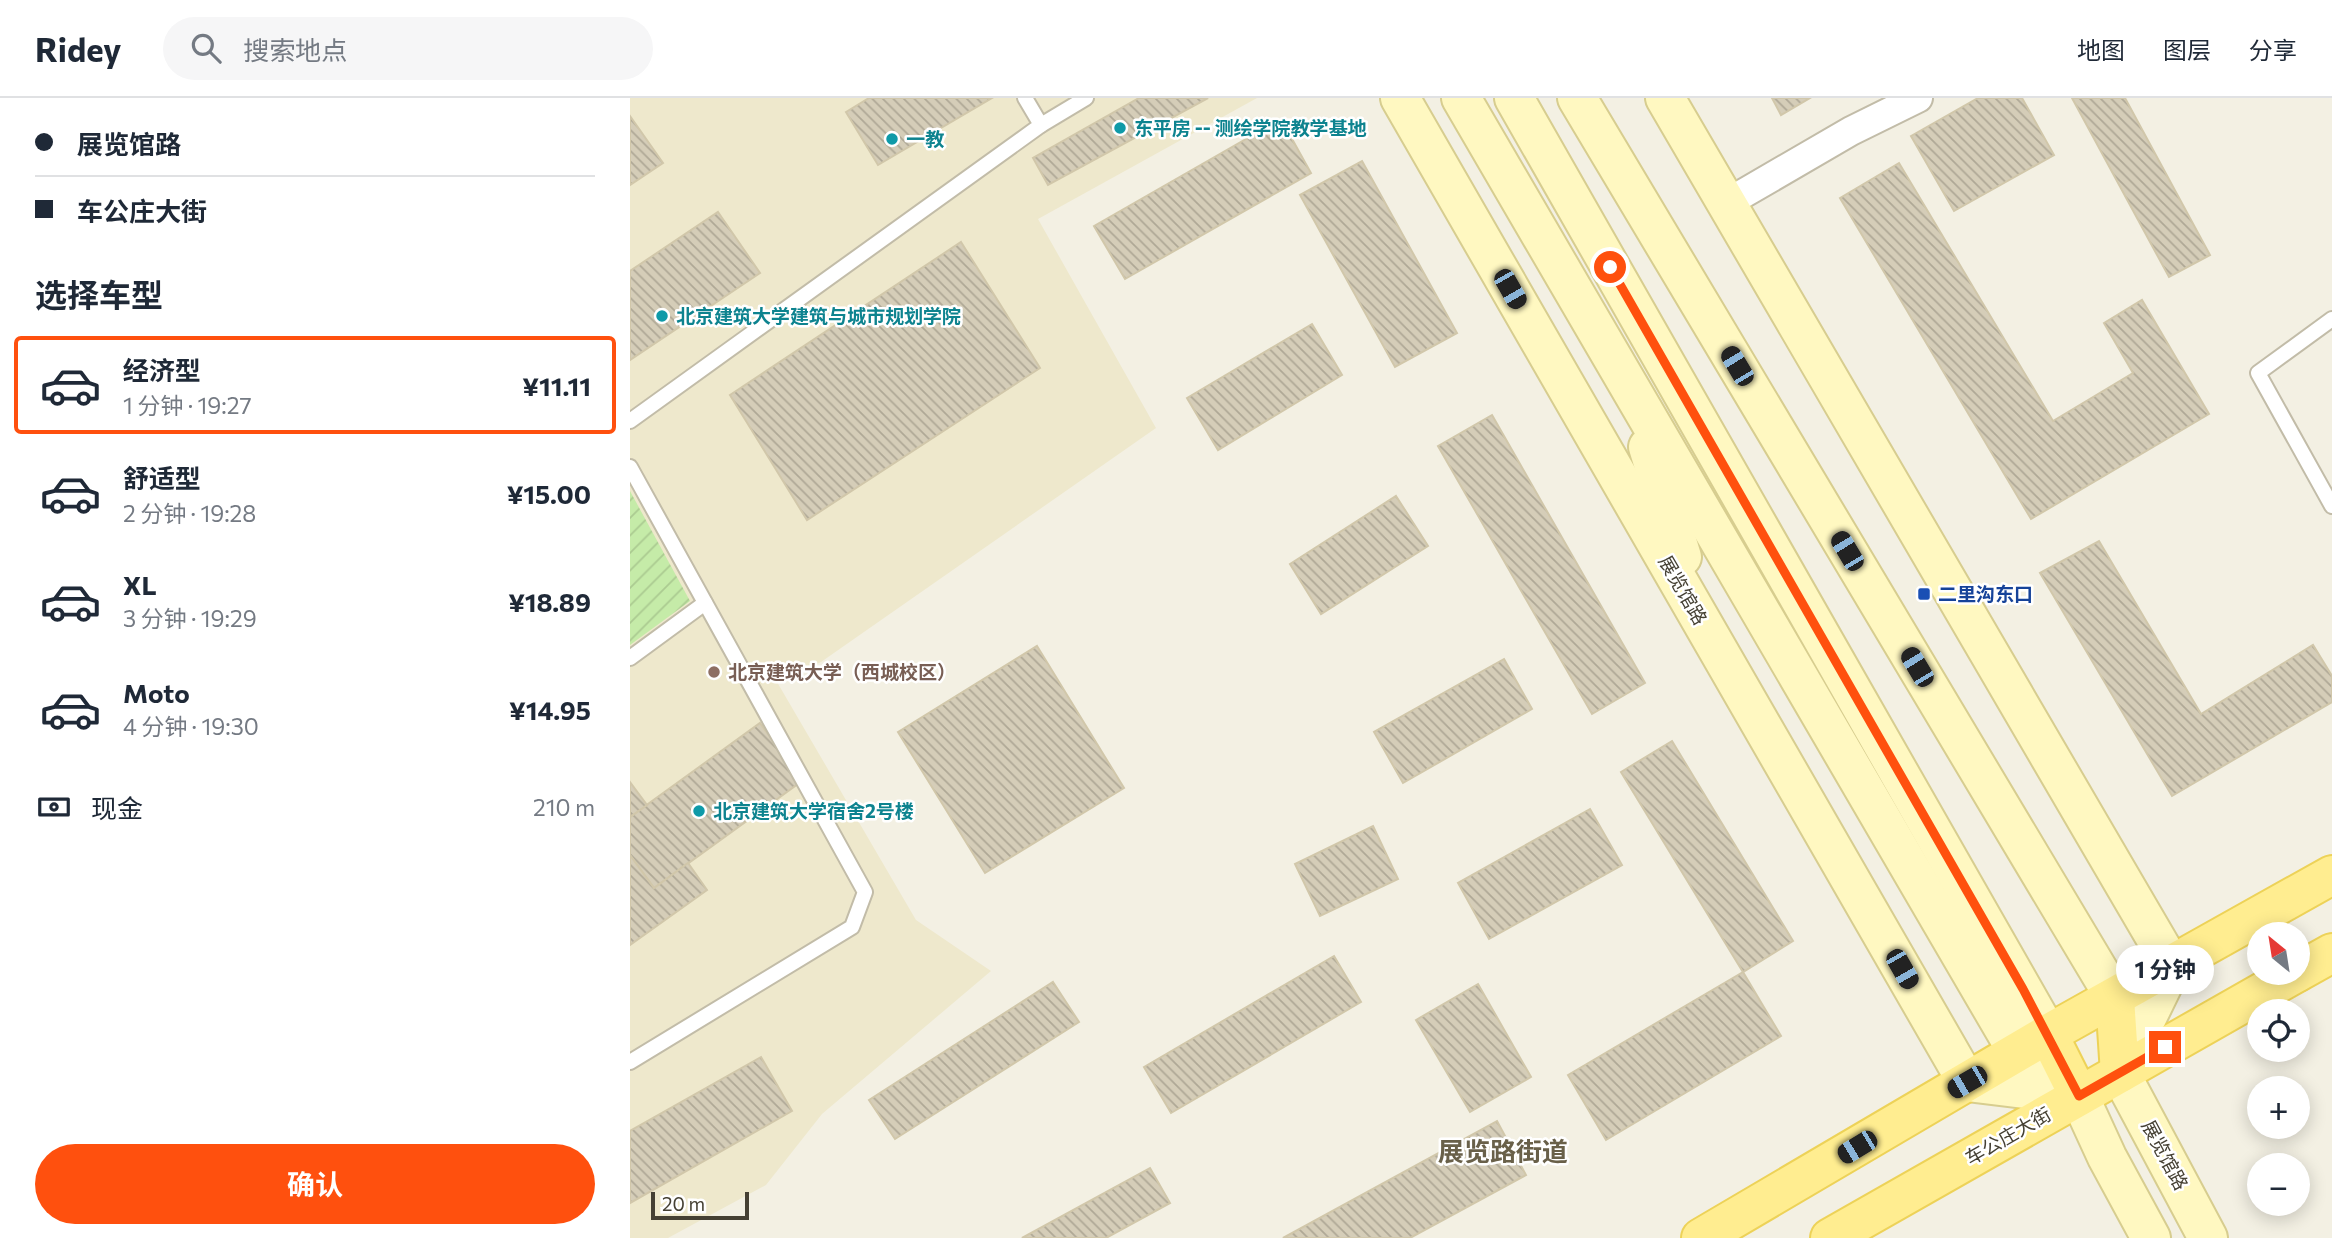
<!DOCTYPE html>
<html lang="zh">
<head>
<meta charset="utf-8">
<style>
	:root { --surface:#fff; --page:#f6f6f7; --text:#1f2937; --muted:#747a83; --line:#e0e1e3; --accent:#ff500e }
	body { margin:0; font-family:Commissioner,"Noto Sans SC",sans-serif; background:var(--page); color:var(--text); height:100vh; display:flex; flex-direction:column; font-size:26px; white-space:nowrap }
	* { box-sizing:border-box; margin:0 }
	p { font-size:23px; color:var(--muted) }
	.icon { flex:none; width:38px; height:38px; fill:none; stroke:currentColor; stroke-width:2; stroke-linecap:round; stroke-linejoin:round }
	.map { position:relative; flex:1; overflow:hidden }
	.sheet { display:flex; flex-direction:column; background:var(--surface); width:630px }
	.sheet>* { flex:none }
	.hud { display:grid; align-content:center; height:154px; padding:0 35px; background:var(--surface) }
	.needle { width:46px; rotate:330deg }
	.controls { position:absolute; left:1617px; top:824px; display:grid; gap:14px }
	.controls a { display:grid; place-items:center; width:63px; height:63px; border-radius:50%; background:var(--surface); box-shadow:0 4px 18px #0003; font-size:35px }
	.scale { position:absolute; left:21px; bottom:18px; width:98px; box-sizing:border-box; padding-left:7px; border:4px solid #454033; border-top:0; font-size:19px; line-height:24px; white-space:nowrap; color:#454033; -webkit-text-stroke:5px #fff; paint-order:stroke }
	.end { position:absolute; width:32px; height:32px; margin:-16px; border:9px solid #ff500e; background:#fff; box-shadow:0 0 0 4px #fff }
	.from { border-radius:50% }
	.bubble { position:absolute; height:49px; border-radius:24px; background:var(--surface); box-shadow:0 4px 18px #0003; font-size:23px; font-weight:700; line-height:49px; text-align:center }
	.car { position:absolute; width:21px; height:42px; margin:-21px -10px; border-radius:9px; box-shadow:0 0 5px 2px #0007; background:linear-gradient(#222 24%,#8ab4d8 0 40%,#222 0 76%,#8ab4d8 0 86%,#222 0) }
	.hud b { display:flex; align-items:center; gap:24px; height:66px; font-size:26px }
	.hud b+b { border-top:2px solid var(--line) }
	.hud i { width:18px; height:18px; background:var(--text) }
	ul { padding:0; list-style:none }
	li { display:flex; align-items:center; gap:21px; height:98px; margin:0 14px 10px; padding:0 21px; border:4px solid transparent; border-radius:7px }
	li div { flex:1 }
	li b { display:block; font-size:26px }
	li em { font-style:normal; font-weight:700 }
	li.current { border-color:var(--accent) }
	li>.icon { width:63px; height:63px; stroke-width:1.5 }
	h2 { padding:0 35px; font-size:32px; line-height:84px }
	.pay { display:flex; align-items:center; gap:18px; height:77px; padding:0 35px; font-size:26px }
	.pay p { margin-inline-start:auto }
	.primary-button { display:flex; gap:14px; margin-top:auto; padding:14px 35px }
	.primary-button a { flex:1; height:80px; border-radius:42px; background:var(--accent); color:#fff; font-size:28px; font-weight:700; line-height:80px; text-align:center }
	header { display:flex; align-items:center; gap:42px; box-sizing:border-box; height:98px; padding:0 35px; background:var(--surface); border-bottom:2px solid var(--line) }
	header strong { font-size:33px }
	nav { display:flex; gap:38px; margin-inline-start:auto; font-size:24px }
	.search { width:490px; height:63px; background:var(--page); display:flex; align-items:center; gap:18px; box-sizing:border-box; padding:0 24px; border-radius:38px; color:var(--muted); font-size:26px }
	main { display:flex; flex:1; min-height:0 }
	.map>svg:first-child { display:block }
	.education { fill:#eee8cc }
	.garden { fill:url(#garden-furrows) }
	.building { fill:url(#building-back-hatch); stroke:#d1c7aa; stroke-width:2 }
	.lines { fill:none; stroke-linecap:round; stroke-linejoin:round }
	.lane-casing { stroke:#c2bca8; stroke-width:18 }
	.street-casing { stroke:#c2bca8; stroke-width:32 }
	.secondary-casing { stroke:#d7cd8f; stroke-width:42 }
	.primary-casing { stroke:#edd258; stroke-width:42 }
	.lane { stroke:#fff; stroke-width:14 }
	.street { stroke:#fff; stroke-width:28 }
	.secondary { stroke:#fff8c1; stroke-width:38 }
	.primary { stroke:#ffed90; stroke-width:38 }
	.route { stroke:#ff500e; stroke-width:9 }
	.culture-dot { fill:#0f9aa8; stroke:#fff; stroke-width:2.5 }
	.transit-dot { fill:#1a4fb4; stroke:#fff; stroke-width:2.5 }
	.education-dot { fill:#8d6e63; stroke:#fff; stroke-width:2.5 }
	.labels { text-anchor:middle; stroke-width:5; stroke-linejoin:round; paint-order:stroke }
	.culture-label { font-size:19px; font-weight:bold; fill:#0d838f; stroke:#fff; text-anchor:start }
	.street-label { font-size:19px; fill:#454033; stroke:#fff }
	.transit-label { font-size:19px; font-weight:bold; fill:#164399; stroke:#fff; text-anchor:start }
	.education-label { font-size:19px; font-weight:bold; fill:#785e54; stroke:#fff; text-anchor:start }
	.district-label { font-size:26px; font-weight:bold; fill:#696049; stroke:#fff }
</style>
</head>
<body>
<header>
<strong>Ridey</strong>
<div class="search"><svg class="icon" aria-label="search" viewBox="0 0 24 24"><circle cx="10" cy="10" r="6"/><path d="M15 15l6 6"/></svg>搜索地点</div>
<nav><a>地图</a><a>图层</a><a>分享</a></nav>
</header>
<main>
<section class="sheet">
<div class="hud">
<b><i class="from"></i>展览馆路</b>
<b><i></i>车公庄大街</b>
</div>
<h2>选择车型</h2>
<ul>
<li class="current"><svg class="icon" aria-label="car" viewBox="0 0 24 24"><path d="M5 17H2v-5l4-1 3-4h7l3 4 3 1v5h-3M9 17h6M6 11h13"/><circle cx="7" cy="17" r="2"/><circle cx="17" cy="17" r="2"/></svg><div><b>经济型</b><p>1 分钟 · 19:27</p></div><em>¥11.11</em></li>
<li><svg class="icon" aria-label="car" viewBox="0 0 24 24"><path d="M5 17H2v-5l4-1 3-4h7l3 4 3 1v5h-3M9 17h6M6 11h13"/><circle cx="7" cy="17" r="2"/><circle cx="17" cy="17" r="2"/></svg><div><b>舒适型</b><p>2 分钟 · 19:28</p></div><em>¥15.00</em></li>
<li><svg class="icon" aria-label="car" viewBox="0 0 24 24"><path d="M5 17H2v-5l4-1 3-4h7l3 4 3 1v5h-3M9 17h6M6 11h13"/><circle cx="7" cy="17" r="2"/><circle cx="17" cy="17" r="2"/></svg><div><b>XL</b><p>3 分钟 · 19:29</p></div><em>¥18.89</em></li>
<li><svg class="icon" aria-label="car" viewBox="0 0 24 24"><path d="M5 17H2v-5l4-1 3-4h7l3 4 3 1v5h-3M9 17h6M6 11h13"/><circle cx="7" cy="17" r="2"/><circle cx="17" cy="17" r="2"/></svg><div><b>Moto</b><p>4 分钟 · 19:30</p></div><em>¥14.95</em></li>
</ul>
<div class="pay"><svg class="icon" aria-label="cash" viewBox="0 0 24 24"><path d="M3 7h18v10H3z"/><circle cx="12" cy="12" r="2"/></svg>现金<p>210 m</p></div>
<div class="primary-button"><a>确认</a></div>
</section>
<div class="map">
<svg width="1702" height="1140" viewBox="0 0 1702 1140">
	<defs>
		<pattern id="garden-furrows" width="10" height="10" patternUnits="userSpaceOnUse" patternTransform="scale(1.75)"><rect width="10" height="10" fill="#c5eba8"/><path d="M-1 1l2-2M0 10L10 0M9 11l2-2" fill="none" stroke="#abcb91"/></pattern>
		<pattern id="building-back-hatch" width="6" height="6" patternUnits="userSpaceOnUse" patternTransform="scale(1.75)"><rect width="6" height="6" fill="#d5cdb8"/><path d="M-1 5l2 2M0 0l6 6M5-1l2 2" fill="none" stroke="#afa896"/></pattern>
	</defs>
	<rect width="100%" height="100%" fill="#f3f0e3"/>
	<path class="education" d="M0,0H627L408,121L526,330L191,564L147,584L286,822L361,873L192,1016L136,1087L38,1140H0Z"/>
	<path class="garden" d="M0,393L60,503L0,547Z"/>
	<g class="building">
		<path d="M239,0H362L248,67L216,14Z"/>
		<path d="M509,0H578L418,87L403,60Z"/>
		<path d="M1142,0H1180L1151,17Z"/>
		<path d="M1348,0H1392L1424,57L1324,113L1281,38Z"/>
		<path d="M1442,0H1495L1580,157L1539,179Z"/>
		<path d="M0,18L33,65L0,87Z"/>
		<path d="M651,21L681,75L495,181L464,128Z"/>
		<path d="M732,63L827,235L765,269L670,97Z"/>
		<path d="M1269,65L1423,323L1503,275L1474,225L1512,202L1579,316L1401,421L1210,100Z"/>
		<path d="M88,114L130,175L0,262V173Z"/>
		<path d="M331,144L410,270L177,422L100,297Z"/>
		<path d="M682,226L712,277L588,352L557,300Z"/>
		<path d="M862,317L1015,585L962,616L808,348Z"/>
		<path d="M766,398L798,448L691,516L660,466Z"/>
		<path d="M1469,443L1571,616L1683,547L1702,578V604L1542,698L1410,475Z"/>
		<path d="M407,548L494,690L355,775L268,634Z"/>
		<path d="M874,561L902,611L773,685L744,634Z"/>
		<path d="M130,625L172,683L24,790L0,757V719Z"/>
		<path d="M1042,643L1163,843L1113,874L991,674Z"/>
		<path d="M0,684L17,707L0,719Z"/>
		<path d="M960,711L992,767L859,841L828,785Z"/>
		<path d="M743,728L768,781L690,818L665,766Z"/>
		<path d="M0,757L24,790L58,765L77,792L0,847Z"/>
		<path d="M704,858L731,904L541,1015L514,969Z"/>
		<path d="M1113,874L1151,938L976,1042L938,977Z"/>
		<path d="M423,884L449,924L265,1041L239,1002Z"/>
		<path d="M848,886L901,979L840,1014L786,922Z"/>
		<path d="M131,959L162,1013L0,1105V1033Z"/>
		<path d="M867,1023L896,1077L780,1140H653Z"/>
		<path d="M520,1070L540,1105L476,1140H392Z"/>
	</g>
	<g class="lines">
		<g class="lane-casing">
			<g id="lane">
				<path d="M411,27L456,0"/>
				<path d="M1702,221L1628,275L1702,408"/>
				<path d="M0,323L411,27L395,0"/>
				<path d="M0,369L235,794L222,829L0,964"/>
				<path d="M0,560L75,505"/>
			</g>
		</g>
		<g class="street-casing">
			<path id="street" d="M1097,105L1221,33L1288,0"/>
		</g>
		<g class="secondary-casing">
			<g id="secondary">
				<path d="M770,0L1337,984L1444,997"/>
				<path d="M831,0L1388,955L1449,998L1477,1059L1521,1140"/>
				<path d="M884,0L1418,936"/>
				<path d="M947,0L1485,900"/>
				<path d="M1035,0L1542,868L1490,975L1578,1140"/>
				<path d="M1018,349L1052,459"/>
			</g>
		</g>
		<g class="primary-casing">
			<g id="primary">
				<path d="M1668,874L1702,855"/>
				<path d="M1485,900L1490,975"/>
				<path d="M1418,936L1449,998"/>
				<path d="M1071,1140L1418,936L1702,777"/>
				<path d="M1200,1140L1666,875"/>
			</g>
		</g>
		<use href="#lane" class="lane"/>
		<use href="#street" class="street"/>
		<use href="#secondary" class="secondary"/>
		<use href="#primary" class="primary"/>
	</g>
	<g class="lines">
		<path class="route" d="M980,169L1393,891L1449,998L1535,949"/>
	</g>
	<g class="culture-dot">
		<circle cx="490" cy="30" r="7"/>
		<circle cx="262" cy="41" r="7"/>
		<circle cx="32" cy="218" r="7"/>
		<circle cx="69" cy="713" r="7"/>
	</g>
	<rect class="transit-dot" x="1287" y="489" width="14" height="14" rx="3.5"/>
	<circle class="education-dot" cx="84" cy="574" r="7"/>
	<g class="labels">
		<g class="culture-label">
			<text x="504" y="37">东平房 -- 测绘学院教学基地</text>
			<text x="276" y="48">一教</text>
			<text x="46" y="225">北京建筑大学建筑与城市规划学院</text>
			<text x="83" y="720">北京建筑大学宿舍2号楼</text>
		</g>
		<g class="street-label">
			<text transform="translate(1053 492) rotate(60)" y="7">展览馆路</text>
			<text transform="translate(1378 1038) rotate(-30)" y="7">车公庄大街</text>
			<text transform="translate(1535 1057) rotate(62)" y="7">展览馆路</text>
		</g>
		<g class="transit-label">
			<text x="1308" y="503">二里沟东口</text>
		</g>
		<g class="education-label">
			<text x="98" y="581">北京建筑大学（西城校区）</text>
		</g>
		<g class="district-label">
			<text x="873" y="1063">展览路街道</text>
		</g>
	</g>
</svg>
<div class="controls">
<a><svg class="needle" viewBox="-14 -14 28 28"><path d="M0-13l5 13h-10z" fill="#e53935"/><path d="M0 13l5-13h-10z" fill="#747a83"/></svg></a>
<a><svg class="icon" aria-label="locate" viewBox="0 0 24 24"><circle cx="12" cy="12" r="6"/><path d="M12 2v4M12 18v4M2 12h4M18 12h4"/></svg></a>
<a>+</a>
<a>−</a>
</div>
<div class="scale">20 m</div>
<i class="end from" style="left:980px;top:169px"></i>
<i class="end" style="left:1535px;top:949px"></i>
<div class="bubble" style="left:1486px;top:847px;width:98px">1 分钟</div>
<i class="car" style="left:880px;top:191px;rotate:150deg"></i>
<i class="car" style="left:1107px;top:268px;rotate:329deg"></i>
<i class="car" style="left:1217px;top:453px;rotate:329deg"></i>
<i class="car" style="left:1287px;top:569px;rotate:329deg"></i>
<i class="car" style="left:1272px;top:871px;rotate:150deg"></i>
<i class="car" style="left:1337px;top:984px;rotate:240deg"></i>
<i class="car" style="left:1227px;top:1049px;rotate:239deg"></i>
</div>
</main>
</body>
</html>
